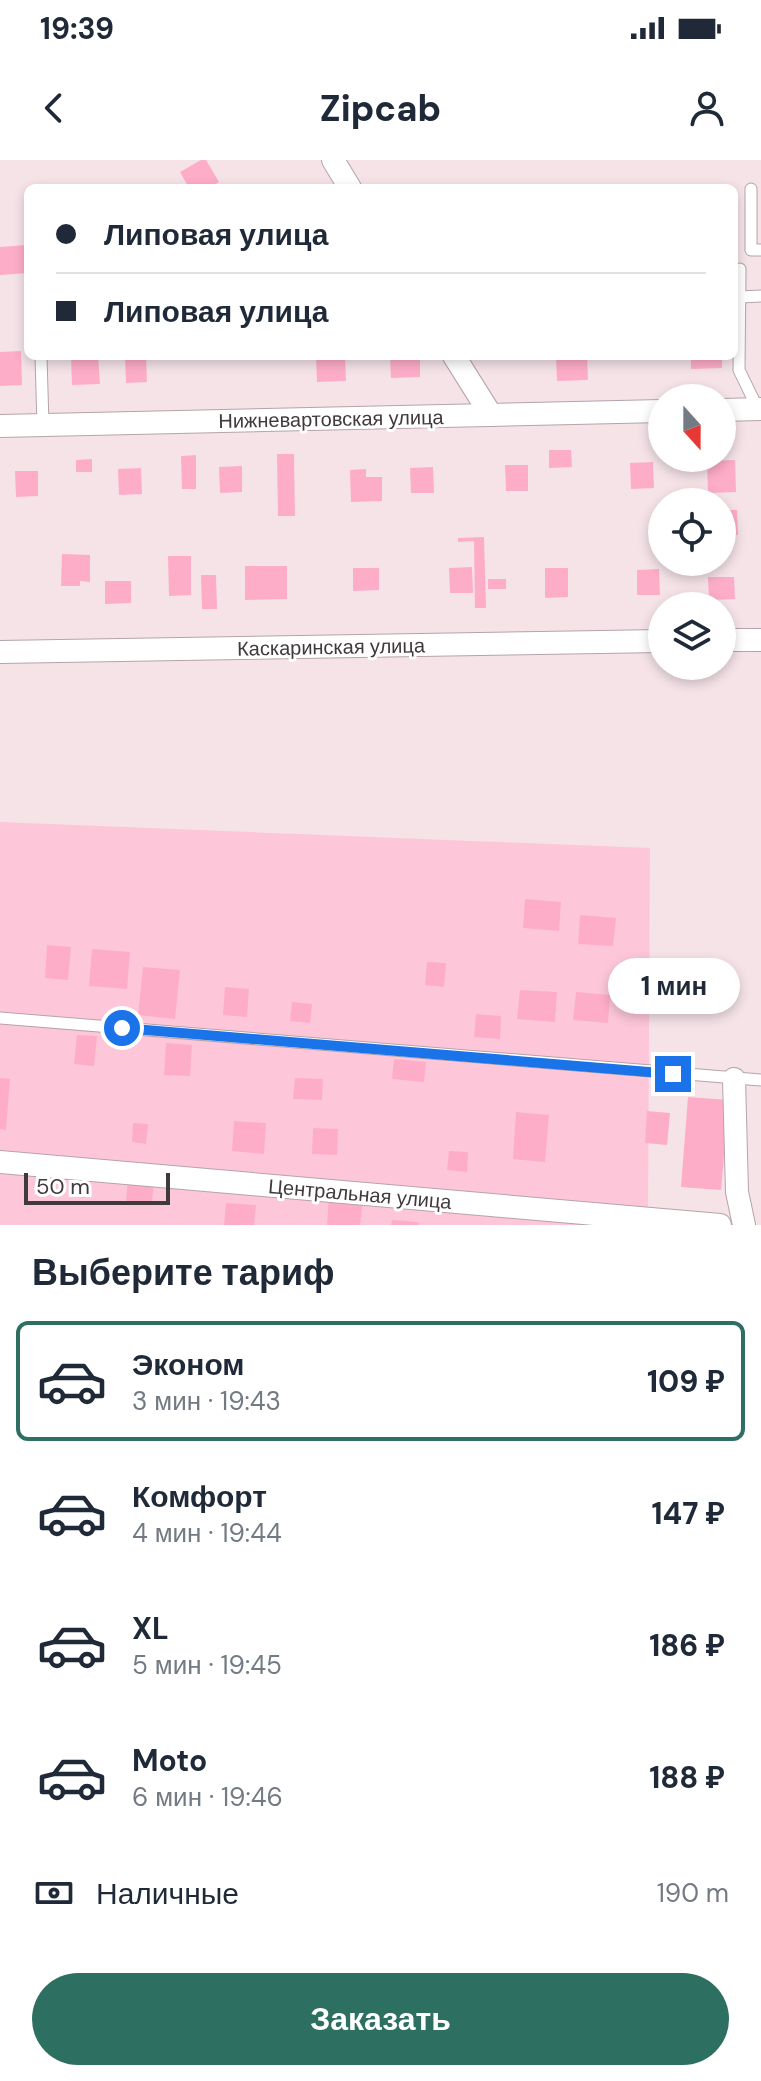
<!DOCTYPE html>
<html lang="ru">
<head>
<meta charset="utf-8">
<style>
	:root { --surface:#fff; --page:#f6f6f7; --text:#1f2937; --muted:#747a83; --line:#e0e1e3; --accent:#2d7062 }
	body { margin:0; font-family:"DM Sans",sans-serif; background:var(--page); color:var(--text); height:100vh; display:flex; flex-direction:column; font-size:30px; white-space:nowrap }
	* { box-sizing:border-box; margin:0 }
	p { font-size:26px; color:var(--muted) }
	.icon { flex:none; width:44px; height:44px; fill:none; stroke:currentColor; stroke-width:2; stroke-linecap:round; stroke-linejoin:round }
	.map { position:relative; height:1065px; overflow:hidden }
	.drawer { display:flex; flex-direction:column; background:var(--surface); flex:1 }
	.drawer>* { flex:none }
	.guide { position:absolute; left:24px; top:24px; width:714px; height:176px; border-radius:12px; box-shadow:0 4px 12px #0003; display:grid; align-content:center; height:176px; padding:0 32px; background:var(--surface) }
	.needle { width:52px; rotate:159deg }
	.buttons { position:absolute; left:648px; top:224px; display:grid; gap:16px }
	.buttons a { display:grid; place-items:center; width:88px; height:88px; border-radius:50%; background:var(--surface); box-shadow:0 4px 12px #0003; font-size:40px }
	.scale { position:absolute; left:24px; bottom:20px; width:146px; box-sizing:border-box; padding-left:8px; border:4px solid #413a3c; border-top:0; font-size:22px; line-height:28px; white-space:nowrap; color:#413a3c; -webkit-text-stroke:6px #fff; paint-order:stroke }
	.end { position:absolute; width:36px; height:36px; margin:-18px; border:10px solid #1a73e8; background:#fff; box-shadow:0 0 0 4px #fff }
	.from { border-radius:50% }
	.bubble { position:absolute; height:56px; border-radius:28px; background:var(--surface); box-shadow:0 4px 12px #0003; font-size:26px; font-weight:800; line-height:56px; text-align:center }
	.guide b { display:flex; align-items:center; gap:28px; height:76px; font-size:30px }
	.guide b+b { border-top:2px solid var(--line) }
	.guide i { width:20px; height:20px; background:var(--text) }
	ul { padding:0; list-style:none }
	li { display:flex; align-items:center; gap:24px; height:120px; margin:0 16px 12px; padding:0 16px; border:4px solid transparent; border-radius:12px }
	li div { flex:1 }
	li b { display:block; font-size:30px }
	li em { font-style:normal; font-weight:800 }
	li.current { border-color:var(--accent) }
	li>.icon { width:72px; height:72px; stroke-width:1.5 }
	h2 { padding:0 32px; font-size:36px; line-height:96px }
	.pay { display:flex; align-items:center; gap:20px; height:88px; padding:0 32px; font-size:30px }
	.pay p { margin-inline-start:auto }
	.button { display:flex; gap:16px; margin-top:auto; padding:16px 32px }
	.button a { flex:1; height:92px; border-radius:48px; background:var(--accent); color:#fff; font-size:32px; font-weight:800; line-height:92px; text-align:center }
	.status { display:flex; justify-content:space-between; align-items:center; height:56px; padding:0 40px; background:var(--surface); direction:ltr }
	.status svg { height:22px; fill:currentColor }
	header { display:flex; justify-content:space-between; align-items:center; height:104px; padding:0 32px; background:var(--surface); font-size:36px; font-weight:800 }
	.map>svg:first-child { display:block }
	.green { fill:#fdc7d9 }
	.building { fill:#feadc9 }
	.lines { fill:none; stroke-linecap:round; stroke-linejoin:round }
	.lane-casing { stroke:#b5a4a9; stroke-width:13 }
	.street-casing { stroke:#b5a4a9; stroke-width:24 }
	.lane { stroke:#fff; stroke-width:11 }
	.street { stroke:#fff; stroke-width:22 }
	.route { stroke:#1a73e8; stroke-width:10 }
	.labels { text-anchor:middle; stroke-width:6; stroke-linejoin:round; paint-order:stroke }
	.street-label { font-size:20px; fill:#413a3c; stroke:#fff }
</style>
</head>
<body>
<div class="status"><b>19:39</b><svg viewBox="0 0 49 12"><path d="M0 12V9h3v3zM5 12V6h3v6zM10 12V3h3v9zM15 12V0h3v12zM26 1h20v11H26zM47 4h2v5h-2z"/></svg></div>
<header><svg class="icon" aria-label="back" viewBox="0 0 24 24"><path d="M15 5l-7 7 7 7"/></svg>Zipcab<svg class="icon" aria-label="person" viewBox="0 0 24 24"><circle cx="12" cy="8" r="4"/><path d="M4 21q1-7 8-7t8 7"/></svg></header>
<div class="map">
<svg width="761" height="1065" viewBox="0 0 761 1065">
	<rect width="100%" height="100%" fill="#f5e3e8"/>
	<path class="green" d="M0,662L650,688L648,1065H0Z"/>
	<g class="building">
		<path d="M201,0H206L219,22L209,28H189L180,12Z"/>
		<path d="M27,85L28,113L0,115V87Z"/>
		<path d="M21,191L22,225L0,226V192Z"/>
		<path d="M71,196H98L100,224L72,225Z"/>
		<path d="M125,196H146L147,222L126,223Z"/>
		<path d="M316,196H345L346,221L317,222Z"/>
		<path d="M390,196H420V217L391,218Z"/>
		<path d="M556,196H587L588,220L557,221Z"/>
		<path d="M691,196H722V208L691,209Z"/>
		<path d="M549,290H571L572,307L549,308Z"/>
		<path d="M277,294H294L295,356H278Z"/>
		<path d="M196,295V329H182L181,296Z"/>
		<path d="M92,299V312H76V300Z"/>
		<path d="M735,300L736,332L708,333L707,301Z"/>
		<path d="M653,302L654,328L631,329L630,303Z"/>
		<path d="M505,305H528V331H506Z"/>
		<path d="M242,306V332L220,333L219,307Z"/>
		<path d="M433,307L434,333H411L410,308Z"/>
		<path d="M141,308L142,334L119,335L118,309Z"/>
		<path d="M366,309V317H382V341L351,342L350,310Z"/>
		<path d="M15,311H38V336L16,337Z"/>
		<path d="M722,350H737L738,375H722Z"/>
		<path d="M484,377L486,448H475L474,381L458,382V378Z"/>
		<path d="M62,394L90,395V422L80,421V426H61Z"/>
		<path d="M168,396H191V435L169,436Z"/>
		<path d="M245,406H287V439L245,440Z"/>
		<path d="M472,407L473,433H450L449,408Z"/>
		<path d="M353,408H379V430L353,431Z"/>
		<path d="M545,408H568V437L545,438Z"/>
		<path d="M659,409L660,435H637V410Z"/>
		<path d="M201,415H216L217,449H202Z"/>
		<path d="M708,417H734L735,439L709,440Z"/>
		<rect x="488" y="419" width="18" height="10"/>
		<path d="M105,421H131V443L105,444Z"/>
		<path d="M525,739L561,742L559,771L523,768Z"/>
		<path d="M580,755L616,758L613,786L578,784Z"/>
		<path d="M47,785L71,787L68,820L45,818Z"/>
		<path d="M92,789L130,792L127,829L89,826Z"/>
		<path d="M427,802L446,803L444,827L425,825Z"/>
		<path d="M143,807L180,810L175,859L138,855Z"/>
		<path d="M682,824L719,826L717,853L680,850Z"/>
		<path d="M225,827L249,829L247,857L223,855Z"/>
		<path d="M520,830L557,832L555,862L517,859Z"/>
		<path d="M576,832L610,835L608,863L573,860Z"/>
		<path d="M292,842L312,844L310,863L290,861Z"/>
		<path d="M476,854L501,856L500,879L474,877Z"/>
		<path d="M77,875L97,876L94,906L74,904Z"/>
		<path d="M166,883L192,885L190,916L164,915Z"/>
		<path d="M394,899L426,902L424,922L392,919Z"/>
		<path d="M0,918L10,919L6,970L0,969Z"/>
		<path d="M295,918L323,919L322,940L293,939Z"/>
		<path d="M688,937L729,940L721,1030L681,1027Z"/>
		<path d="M647,951L670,953L667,985L645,983Z"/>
		<path d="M516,952L549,955L545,1002L513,999Z"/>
		<path d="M234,961L266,963L264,994L232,991Z"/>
		<path d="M133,963L148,964L146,984L132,982Z"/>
		<path d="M313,968L338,969L337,995L312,994Z"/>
		<path d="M449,991L468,992L467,1012L447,1010Z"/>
		<path d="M71,1012L87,1013L85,1038L70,1037Z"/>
		<path d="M128,1017L154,1019L152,1043L126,1041Z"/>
		<path d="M329,1036L363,1039L360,1065H327Z"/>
		<path d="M226,1043L256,1045L254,1065H224Z"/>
		<path d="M392,1060L419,1062L418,1065H391Z"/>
	</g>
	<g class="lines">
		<g class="lane-casing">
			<g id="lane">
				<path d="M751,29V90H761"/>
				<path d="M740,109L739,210L758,249"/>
				<path d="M740,137L761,136"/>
				<path d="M41,196L43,265"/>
				<path d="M0,858L761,920"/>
			</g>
		</g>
		<g class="street-casing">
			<g id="street">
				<path d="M333,0L350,28"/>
				<path d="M454,196L491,255"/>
				<path d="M722,250L761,249"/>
				<path d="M0,266L662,251"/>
				<path d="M722,480H761"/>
				<path d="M0,492L662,481"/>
				<path d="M734,919L737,1032L744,1065"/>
				<path d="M0,1002L720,1065"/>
			</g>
		</g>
		<use href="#lane" class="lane"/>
		<use href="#street" class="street"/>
	</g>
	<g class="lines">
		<path class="route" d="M122,868L673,914"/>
	</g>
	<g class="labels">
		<g class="street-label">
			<text transform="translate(331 259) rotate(-1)" y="7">Нижневартовская улица</text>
			<text transform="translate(331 487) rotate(-1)" y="7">Каскаринская улица</text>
			<text transform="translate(360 1034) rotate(5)" y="7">Центральная улица</text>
		</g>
	</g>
</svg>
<div class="buttons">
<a><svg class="needle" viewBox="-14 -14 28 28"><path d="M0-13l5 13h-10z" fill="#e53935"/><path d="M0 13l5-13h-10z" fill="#747a83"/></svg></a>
<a><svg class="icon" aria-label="locate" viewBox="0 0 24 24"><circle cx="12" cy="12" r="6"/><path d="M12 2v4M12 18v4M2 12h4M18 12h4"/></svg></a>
<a><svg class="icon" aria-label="layers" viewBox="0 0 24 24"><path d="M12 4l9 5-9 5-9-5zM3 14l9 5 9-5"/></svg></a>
</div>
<div class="scale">50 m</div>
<i class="end from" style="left:122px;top:868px"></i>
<i class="end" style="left:673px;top:914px"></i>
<div class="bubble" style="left:608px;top:798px;width:132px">1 мин</div>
<div class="guide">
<b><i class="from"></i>Липовая улица</b>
<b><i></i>Липовая улица</b>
</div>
</div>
<section class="drawer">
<h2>Выберите тариф</h2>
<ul>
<li class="current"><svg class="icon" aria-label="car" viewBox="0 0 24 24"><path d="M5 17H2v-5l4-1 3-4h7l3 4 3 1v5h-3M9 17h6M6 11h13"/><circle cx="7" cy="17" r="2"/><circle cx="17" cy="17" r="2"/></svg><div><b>Эконом</b><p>3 мин · 19:43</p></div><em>109 ₽</em></li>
<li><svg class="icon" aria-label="car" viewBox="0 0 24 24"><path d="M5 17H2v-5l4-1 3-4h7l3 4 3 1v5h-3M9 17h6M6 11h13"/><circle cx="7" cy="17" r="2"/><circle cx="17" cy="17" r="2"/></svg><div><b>Комфорт</b><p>4 мин · 19:44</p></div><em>147 ₽</em></li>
<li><svg class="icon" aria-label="car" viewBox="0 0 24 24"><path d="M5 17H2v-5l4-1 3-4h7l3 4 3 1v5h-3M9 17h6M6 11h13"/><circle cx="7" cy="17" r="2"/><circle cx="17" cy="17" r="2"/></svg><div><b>XL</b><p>5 мин · 19:45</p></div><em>186 ₽</em></li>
<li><svg class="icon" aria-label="car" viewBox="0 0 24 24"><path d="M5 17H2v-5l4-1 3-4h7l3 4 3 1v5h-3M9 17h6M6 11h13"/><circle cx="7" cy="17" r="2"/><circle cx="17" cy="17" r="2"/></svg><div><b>Moto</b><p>6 мин · 19:46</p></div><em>188 ₽</em></li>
</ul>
<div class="pay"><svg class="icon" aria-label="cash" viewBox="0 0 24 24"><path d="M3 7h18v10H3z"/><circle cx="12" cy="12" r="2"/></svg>Наличные<p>190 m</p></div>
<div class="button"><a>Заказать</a></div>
</section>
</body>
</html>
